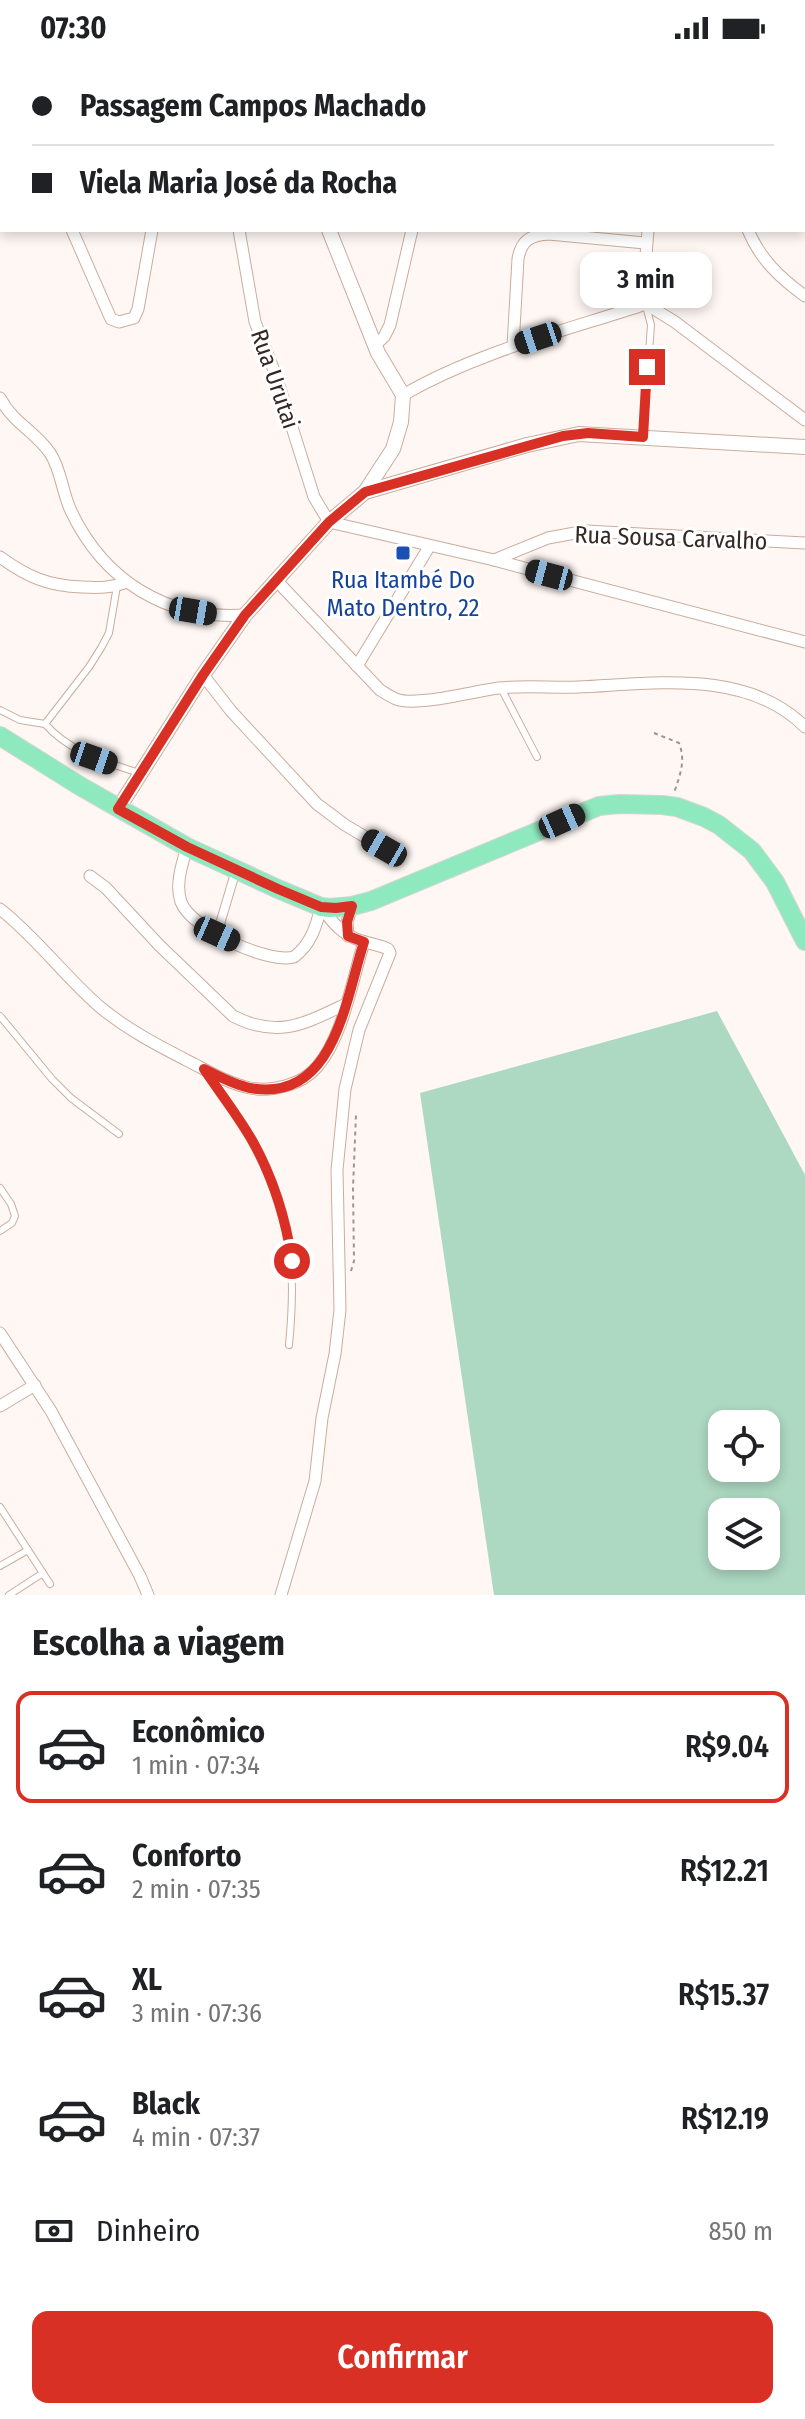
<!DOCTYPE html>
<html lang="pt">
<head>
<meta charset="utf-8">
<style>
	:root { --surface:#fff; --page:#f6f6f6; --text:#202124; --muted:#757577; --line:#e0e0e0; --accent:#d93025 }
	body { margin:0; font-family:"Fira Sans Condensed",sans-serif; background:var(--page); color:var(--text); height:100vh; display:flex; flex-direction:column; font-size:30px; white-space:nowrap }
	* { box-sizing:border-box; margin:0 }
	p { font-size:26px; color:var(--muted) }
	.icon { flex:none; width:44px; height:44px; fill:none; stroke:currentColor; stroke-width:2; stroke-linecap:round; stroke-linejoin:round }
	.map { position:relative; height:1539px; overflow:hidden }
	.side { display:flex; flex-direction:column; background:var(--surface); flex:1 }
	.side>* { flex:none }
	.top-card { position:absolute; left:0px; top:0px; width:806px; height:176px; box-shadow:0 4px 12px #0003; display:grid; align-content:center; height:176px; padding:0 32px; background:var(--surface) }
	.controls { position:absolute; left:708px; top:1354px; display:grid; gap:16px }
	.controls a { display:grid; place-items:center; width:72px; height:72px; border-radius:16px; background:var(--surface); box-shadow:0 4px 12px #0003; font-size:40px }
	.end { position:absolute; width:36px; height:36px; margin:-18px; border:10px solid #d93025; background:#fff; box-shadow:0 0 0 4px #fff }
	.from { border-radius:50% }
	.bubble { position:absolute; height:56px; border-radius:16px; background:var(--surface); box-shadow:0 4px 12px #0003; font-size:26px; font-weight:600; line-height:56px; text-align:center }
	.car { position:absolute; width:24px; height:48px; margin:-24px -12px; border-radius:10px; box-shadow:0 0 6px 2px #0007; background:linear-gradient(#222 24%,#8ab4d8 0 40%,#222 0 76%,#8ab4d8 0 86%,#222 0) }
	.top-card b { display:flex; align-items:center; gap:28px; height:76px; font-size:30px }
	.top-card b+b { border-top:2px solid var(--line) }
	.top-card i { width:20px; height:20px; background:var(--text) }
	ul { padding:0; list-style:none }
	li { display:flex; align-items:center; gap:24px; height:112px; margin:0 16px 12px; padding:0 16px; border:4px solid transparent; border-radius:16px }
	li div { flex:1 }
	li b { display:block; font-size:30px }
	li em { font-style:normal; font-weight:600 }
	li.selected { border-color:var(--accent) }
	li>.icon { width:72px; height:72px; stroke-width:1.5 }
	h2 { padding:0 32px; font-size:36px; line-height:96px }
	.pay { display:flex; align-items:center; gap:20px; height:88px; padding:0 32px; font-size:30px }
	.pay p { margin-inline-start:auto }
	.cta { display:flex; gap:16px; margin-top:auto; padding:16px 32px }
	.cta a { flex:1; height:92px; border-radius:16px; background:var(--accent); color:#fff; font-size:32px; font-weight:600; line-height:92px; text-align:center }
	.status { display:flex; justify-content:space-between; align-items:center; height:56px; padding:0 40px; background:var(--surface); direction:ltr }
	.status svg { height:22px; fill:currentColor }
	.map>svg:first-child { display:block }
	.green { fill:#add8c2; fill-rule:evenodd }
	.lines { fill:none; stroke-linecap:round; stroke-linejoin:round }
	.service-casing { stroke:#cbac9c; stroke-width:8 }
	.pedestrian-casing { stroke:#cbac9c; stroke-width:10 }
	.minor-casing { stroke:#cbac9c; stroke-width:13 }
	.tertiary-casing { stroke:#cbac9c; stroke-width:16 }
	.primary-casing { stroke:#d7d4d3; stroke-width:20 }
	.path { stroke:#9e9590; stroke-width:2; stroke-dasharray:4 4; stroke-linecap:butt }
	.service { stroke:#fff; stroke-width:6 }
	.pedestrian { stroke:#fff; stroke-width:8 }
	.minor { stroke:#fff; stroke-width:11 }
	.tertiary { stroke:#fff; stroke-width:14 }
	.primary { stroke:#8fe9bf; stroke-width:18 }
	.route { stroke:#d93025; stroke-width:10 }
	.transit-dot { fill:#1a4fb4; stroke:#fff; stroke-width:3 }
	.labels { text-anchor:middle; stroke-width:6; stroke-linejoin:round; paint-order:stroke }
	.street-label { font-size:24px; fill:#352923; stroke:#fff }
	.transit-label { font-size:24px; fill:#164399; stroke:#fff }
</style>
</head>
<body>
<div class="status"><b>07:30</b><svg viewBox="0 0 49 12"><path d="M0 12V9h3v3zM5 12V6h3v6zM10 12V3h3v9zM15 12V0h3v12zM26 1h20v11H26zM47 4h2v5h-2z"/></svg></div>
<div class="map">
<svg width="805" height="1539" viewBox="0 0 805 1539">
	<rect width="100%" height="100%" fill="#fef7f4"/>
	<path class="green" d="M717,955L805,1119V1539H494L420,1037ZM722,1368H766V1412H722ZM722,1456H766V1500H722Z"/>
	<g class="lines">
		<g class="service-casing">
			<g id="service">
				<path d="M643,381L651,269L646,250"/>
				<path d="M501,632L537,701"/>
				<path d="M0,654L20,664L45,668L89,611L101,592L109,577L117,530"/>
				<path d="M45,668C70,696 103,705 139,717"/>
				<path d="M0,960L52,1023L71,1042L119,1078"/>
				<path d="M206,1016C220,1038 237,1060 251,1082C259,1094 263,1108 269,1121C294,1180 295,1226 289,1289"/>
				<path d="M0,1132L11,1148L15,1160L12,1167L0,1175"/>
				<path d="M0,1451L50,1528"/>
				<path d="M0,1510L28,1494"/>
				<path d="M9,1539L43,1517"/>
			</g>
		</g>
		<g class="pedestrian-casing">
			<path id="pedestrian" d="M217,878L236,814"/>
		</g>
		<g class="minor-casing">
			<g id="minor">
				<path d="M531,0L533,2"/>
				<path d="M101,2V0"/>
				<path d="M175,2V0"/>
				<path d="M352,2L354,0"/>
				<path d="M633,2L634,0"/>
				<path d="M720,2L721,0"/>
				<path d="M0,3L2,7"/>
				<path d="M804,38L805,37"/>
				<path d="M0,88L2,89"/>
				<path d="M804,89H805"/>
				<path d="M72,174L111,263L119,266L134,262L138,253L152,174"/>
				<path d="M239,174L255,266L275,317L314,441L329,466L494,504L805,586"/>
				<path d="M748,174C760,203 780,222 805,240"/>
				<path d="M646,248L675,266L805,364"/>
				<path d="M646,248L643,238L648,174"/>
				<path d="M375,289L384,281L390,269L412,174"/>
				<path d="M513,290L518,203C521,184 531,179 549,178L645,187"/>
				<path d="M403,339C477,296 564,275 646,248"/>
				<path d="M0,342C14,368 35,375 50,397C61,413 62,436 71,455C104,525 167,564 245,559"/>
				<path d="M0,501C27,521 49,530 82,531C98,532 112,532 127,526"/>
				<path d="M494,504L548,482L586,475L805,487"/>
				<path d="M276,524L380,634C385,637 391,641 396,643C417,651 474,635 499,632C525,629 552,632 578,631C653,628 746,612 805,671"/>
				<path d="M357,610L429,491"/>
				<path d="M203,619L231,655L317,748L345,769L384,792"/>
				<path d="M187,791C182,808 175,829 181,846C191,873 268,908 294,901C311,888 316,871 321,851"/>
				<path d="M90,820L106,832L159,889L233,960C278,983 304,968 346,948"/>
				<path d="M0,853C37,882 65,921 100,951C129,975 161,991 194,1008C211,1017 230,1028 250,1032C272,1036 302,1029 317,1011C343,981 352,925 364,886"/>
				<path d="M348,880L347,866L352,850"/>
				<path d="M0,1277L51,1355L140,1520L148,1539"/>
				<path d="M0,1350L35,1329"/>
				<path d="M281,1539L315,1425L322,1362L335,1298L340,1254L337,1114L345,1033L359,974L390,897L388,893C380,889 371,888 362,885C342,879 333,867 321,851"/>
			</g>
		</g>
		<g class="tertiary-casing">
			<g id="tertiary">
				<path d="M252,0L253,2"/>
				<path d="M365,436L527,389L579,378L805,391"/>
				<path d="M118,753L203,619L245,559L329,466L365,436L393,393L401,366L403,339L378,297L329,174"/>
			</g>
		</g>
		<g class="primary-casing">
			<path id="primary" d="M0,680L80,730L187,791L278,833L321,851L329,852L352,850L371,845L599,750L620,748L662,749L677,751L704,761L719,769L752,795L775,826L805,885"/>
		</g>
		<g class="path">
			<path d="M654,677L679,687C686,705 680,719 674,737"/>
			<path d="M351,1215L354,1205L353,1132L356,1058"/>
		</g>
		<use href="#service" class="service"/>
		<use href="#pedestrian" class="pedestrian"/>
		<use href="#minor" class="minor"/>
		<use href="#tertiary" class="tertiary"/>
		<use href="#primary" class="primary"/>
	</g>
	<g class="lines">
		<path class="route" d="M292,1205C286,1164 274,1124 253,1086C239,1061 220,1037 204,1013C218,1020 234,1029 250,1032C335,1047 345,944 364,886L348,880L347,866L352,850L336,852L321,851L278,833L187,791L118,753L203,619L245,559L329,466L365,436L563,380L588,377L643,381L647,311"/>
	</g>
	<rect class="transit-dot" x="395" y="489" width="16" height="16" rx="4"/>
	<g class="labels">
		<g class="street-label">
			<text transform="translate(275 323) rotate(71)" y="8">Rua Urutai</text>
			<text transform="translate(671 482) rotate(2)" y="8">Rua Sousa Carvalho</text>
		</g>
		<g class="transit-label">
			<text x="403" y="532">Rua Itambé Do<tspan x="403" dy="28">Mato Dentro, 22</tspan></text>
		</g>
	</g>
</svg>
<div class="controls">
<a><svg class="icon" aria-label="locate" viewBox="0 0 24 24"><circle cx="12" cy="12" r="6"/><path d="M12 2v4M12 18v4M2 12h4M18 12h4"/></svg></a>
<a><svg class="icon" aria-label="layers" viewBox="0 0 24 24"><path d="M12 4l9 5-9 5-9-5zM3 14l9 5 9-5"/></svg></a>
</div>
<i class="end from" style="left:292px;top:1205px"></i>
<i class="end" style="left:647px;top:311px"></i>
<div class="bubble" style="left:580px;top:196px;width:132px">3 min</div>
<i class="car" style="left:538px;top:282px;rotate:252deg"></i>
<i class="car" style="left:549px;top:519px;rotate:285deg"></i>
<i class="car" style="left:193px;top:555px;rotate:100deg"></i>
<i class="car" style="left:94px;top:702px;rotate:109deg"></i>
<i class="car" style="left:562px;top:765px;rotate:66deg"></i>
<i class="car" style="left:384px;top:792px;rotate:300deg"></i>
<i class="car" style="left:217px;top:878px;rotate:114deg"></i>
<div class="top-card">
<b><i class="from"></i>Passagem Campos Machado</b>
<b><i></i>Viela Maria José da Rocha</b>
</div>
</div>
<section class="side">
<h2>Escolha a viagem</h2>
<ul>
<li class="selected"><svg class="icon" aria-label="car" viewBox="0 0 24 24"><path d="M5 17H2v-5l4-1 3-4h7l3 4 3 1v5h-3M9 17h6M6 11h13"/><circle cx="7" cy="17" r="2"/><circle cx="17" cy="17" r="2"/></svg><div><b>Econômico</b><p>1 min · 07:34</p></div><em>R$9.04</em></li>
<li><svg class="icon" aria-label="car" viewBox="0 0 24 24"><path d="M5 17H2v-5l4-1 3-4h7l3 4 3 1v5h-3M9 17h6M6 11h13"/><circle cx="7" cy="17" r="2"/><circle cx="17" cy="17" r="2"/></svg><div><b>Conforto</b><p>2 min · 07:35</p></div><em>R$12.21</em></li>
<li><svg class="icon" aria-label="car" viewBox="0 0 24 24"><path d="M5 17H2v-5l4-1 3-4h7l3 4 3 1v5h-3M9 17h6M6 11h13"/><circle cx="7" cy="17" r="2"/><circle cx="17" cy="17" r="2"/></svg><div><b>XL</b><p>3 min · 07:36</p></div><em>R$15.37</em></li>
<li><svg class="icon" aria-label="car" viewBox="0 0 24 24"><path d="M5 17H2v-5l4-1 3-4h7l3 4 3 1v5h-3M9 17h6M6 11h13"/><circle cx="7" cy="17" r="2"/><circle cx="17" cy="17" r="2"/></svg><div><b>Black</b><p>4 min · 07:37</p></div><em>R$12.19</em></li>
</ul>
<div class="pay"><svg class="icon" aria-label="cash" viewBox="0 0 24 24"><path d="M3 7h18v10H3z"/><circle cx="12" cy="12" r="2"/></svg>Dinheiro<p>850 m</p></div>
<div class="cta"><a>Confirmar</a></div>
</section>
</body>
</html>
